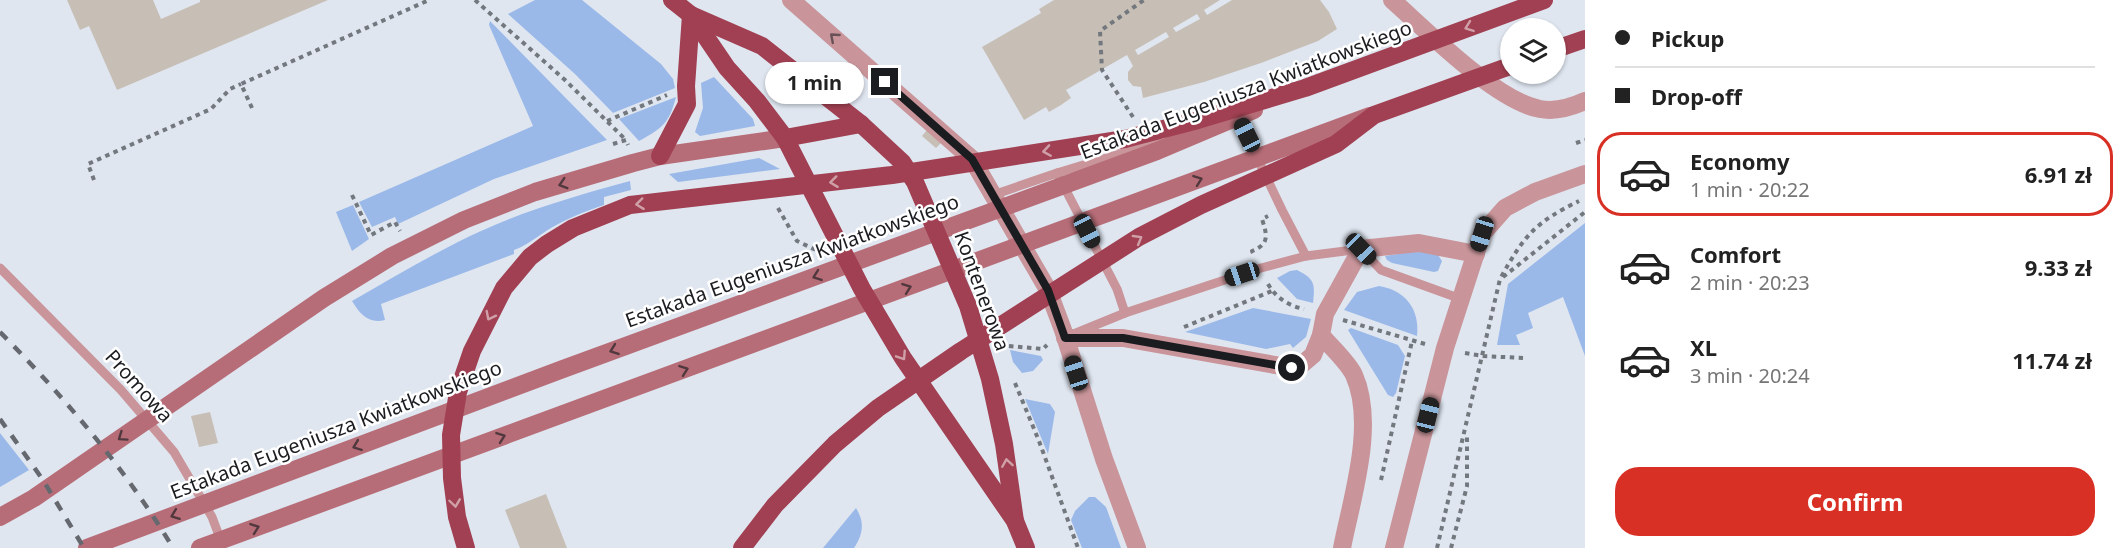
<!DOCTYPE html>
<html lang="en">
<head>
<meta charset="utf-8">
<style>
	:root { --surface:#fff; --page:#f6f6f6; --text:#222; --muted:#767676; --line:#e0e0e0; --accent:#d93025 }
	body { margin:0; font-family:"Noto Sans",sans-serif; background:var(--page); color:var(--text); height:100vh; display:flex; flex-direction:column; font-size:22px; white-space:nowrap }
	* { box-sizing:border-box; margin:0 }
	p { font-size:20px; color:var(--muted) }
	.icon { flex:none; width:33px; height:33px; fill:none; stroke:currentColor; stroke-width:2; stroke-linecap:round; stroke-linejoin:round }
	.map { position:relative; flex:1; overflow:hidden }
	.side { display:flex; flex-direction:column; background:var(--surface); width:540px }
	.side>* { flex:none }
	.guide { display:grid; align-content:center; height:132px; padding:0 30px; background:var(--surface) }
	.tools { position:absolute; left:1500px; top:18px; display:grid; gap:12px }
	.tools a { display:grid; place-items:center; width:66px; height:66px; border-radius:50%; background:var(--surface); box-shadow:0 2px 4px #0004; font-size:30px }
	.end { position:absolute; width:27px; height:27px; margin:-14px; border:8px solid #1a1c20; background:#fff; box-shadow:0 0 0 3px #fff }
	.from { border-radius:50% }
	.bubble { position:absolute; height:42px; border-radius:21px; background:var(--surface); box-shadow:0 2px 4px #0004; font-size:20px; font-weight:700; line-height:42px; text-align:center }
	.car { position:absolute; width:18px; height:36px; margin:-18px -9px; border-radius:8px; box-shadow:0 0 4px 2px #0007; background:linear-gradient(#222 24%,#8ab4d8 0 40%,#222 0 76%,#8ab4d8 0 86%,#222 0) }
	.guide b { display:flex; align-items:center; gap:21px; height:57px; font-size:22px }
	.guide b+b { border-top:2px solid var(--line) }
	.guide i { width:15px; height:15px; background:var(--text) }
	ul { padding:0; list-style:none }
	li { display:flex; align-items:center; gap:18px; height:84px; margin:0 12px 9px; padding:0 18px; border:3px solid transparent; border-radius:24px }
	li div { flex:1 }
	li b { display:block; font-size:22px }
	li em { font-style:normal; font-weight:700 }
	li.current { border-color:var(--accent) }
	li>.icon { width:54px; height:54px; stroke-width:1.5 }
	.action { display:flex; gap:12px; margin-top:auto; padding:12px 30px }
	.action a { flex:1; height:69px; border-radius:24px; background:var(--accent); color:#fff; font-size:24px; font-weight:700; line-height:69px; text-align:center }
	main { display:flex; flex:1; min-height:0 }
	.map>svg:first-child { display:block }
	.green { fill:#9ab9e9 }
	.building { fill:#c7bfb6; fill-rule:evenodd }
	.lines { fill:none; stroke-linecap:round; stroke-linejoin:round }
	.path { stroke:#73777e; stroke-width:4; stroke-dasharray:4.5 4.5; stroke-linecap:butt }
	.service { stroke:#c9959a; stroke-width:9 }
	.minor { stroke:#c9959a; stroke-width:18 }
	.secondary { stroke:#b76d77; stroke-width:18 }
	.trunk { stroke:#a14052; stroke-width:18 }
	.rail { stroke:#65696f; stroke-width:4.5; stroke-dasharray:10 10; stroke-linecap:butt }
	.oneway { stroke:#d0a0a8 }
	.oneway2 { stroke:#695257 }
	.oneway3 { stroke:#51383e }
	.route { stroke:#1a1c20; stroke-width:8 }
	.labels { text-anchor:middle; stroke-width:5; stroke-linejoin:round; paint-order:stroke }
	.street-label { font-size:20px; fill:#1a1c20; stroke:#fff }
</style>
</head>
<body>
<main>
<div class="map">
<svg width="1585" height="548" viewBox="0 0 1585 548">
	<rect width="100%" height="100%" fill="#dfe6f0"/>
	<g class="green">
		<path d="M535,0H582L661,64L673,79L675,88L613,113L575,74L508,14Z"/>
		<path d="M490,21L607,140L494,179L398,224L395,217L372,227L359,202L533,126L489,25Z"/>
		<path d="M714,77L753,119L755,126L700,136L695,132L703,108L701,83Z"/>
		<path d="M676,97C669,124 662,128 639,141L619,119Z"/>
		<path d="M759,158L780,169L678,182L669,174Z"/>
		<path d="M630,181L631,190L604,197V205C586,211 568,218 551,228C539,235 528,245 514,250V254L381,304L385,320C368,324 360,314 352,301C394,277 437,251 481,231C529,209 579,195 630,181Z"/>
		<path d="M353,205L369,239L352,251L336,212Z"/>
		<path d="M1585,223V356L1563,297L1528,313L1533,328L1516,335L1520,345H1497L1508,284Z"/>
		<path d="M1417,251L1438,255L1442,261L1438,271L1434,272L1392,263L1387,260L1385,256Z"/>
		<path d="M1297,270C1315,279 1315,284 1313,303L1297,299L1277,278L1290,271Z"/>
		<path d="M1379,286C1405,290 1420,309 1417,336L1344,310L1357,292Z"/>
		<path d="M1253,308L1311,319L1306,337L1293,348L1290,344L1266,349L1185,332Z"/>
		<path d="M1351,328L1398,345L1405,356L1396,393L1393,397L1388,395L1348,330Z"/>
		<path d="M1010,350L1041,356L1043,360L1033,371L1022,373L1013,362Z"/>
		<path d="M1025,399L1050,404L1055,412L1048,454Z"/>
		<path d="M0,433L29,470L0,487Z"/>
		<path d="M1089,497H1095L1106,507L1121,548H1082L1071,520L1075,511Z"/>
		<path d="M856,508C865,523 863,534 854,548H823Z"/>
	</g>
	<g class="building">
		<path d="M67,0H153L161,19L200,2V0H328L117,90L89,26L80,30Z"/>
		<path d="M1054,0H1220L1204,10L1207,15L1232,0H1320L1329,12L1337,29L1318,41L1261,63L1204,82L1143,98L1141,87L1133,86L1128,80V72L1133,66L1127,55L1066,90L1071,98L1061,105L1049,112L1046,107L1024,120L982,47L1041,13L1039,9ZM1197,14L1200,19L1176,32L1173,28ZM1166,32L1169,37L1138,55L1135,50Z"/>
		<path d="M927,130L941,143L936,148L922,136Z"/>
		<path d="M210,412L218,443L199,447L191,416Z"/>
		<path d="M546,494L567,548H520L505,510Z"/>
	</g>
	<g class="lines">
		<g class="path">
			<path d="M475,0L565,80L626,140"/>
			<path d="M252,108L241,84L429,0"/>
			<path d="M1133,117L1102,70L1100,31L1144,0"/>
			<path d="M607,121L667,95"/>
			<path d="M1576,143L1585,140"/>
			<path d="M613,144L626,140L628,145"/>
			<path d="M94,180L88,164L211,109L230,89L241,84"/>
			<path d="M352,195L371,235L395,222L400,231"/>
			<path d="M778,208L797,241L818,251"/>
			<path d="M1253,253L1252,251C1270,244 1267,235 1262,219L1268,216"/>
			<path d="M1503,277L1585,212"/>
			<path d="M1268,284C1276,298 1289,306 1304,309"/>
			<path d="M1343,320L1425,344"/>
			<path d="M1184,327L1272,291"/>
			<path d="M1009,346L1043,349L1047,345"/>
			<path d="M1465,353L1483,356L1523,358"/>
			<path d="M1015,383L1039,441L1078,548"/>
			<path d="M1381,480L1412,341"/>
			<path d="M1437,548L1500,279C1524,236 1534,223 1579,201"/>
			<path d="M1451,548L1467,486V434"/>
		</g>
		<g class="service">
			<path d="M1233,124L1240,122L1282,210L1306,256"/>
			<path d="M993,195L1057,173"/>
			<path d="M0,268L121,390L174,452L212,517L221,541"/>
			<path d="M1125,313L1117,289L1057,173L1159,142"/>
			<path d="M1076,333L1125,313L1261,268L1306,256L1361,249L1381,270L1461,299"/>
		</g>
		<g class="minor">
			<path d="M791,0L972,159L1048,290L1063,330L1104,459L1137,548"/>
			<path d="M1392,0C1427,31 1496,101 1540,109C1556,112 1572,107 1585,101"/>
			<path d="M1321,335C1330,346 1348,362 1354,375C1376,424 1352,497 1342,548"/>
			<path d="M1065,338H1123L1292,368L1300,366L1313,355L1321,335L1325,314L1361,249L1419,243L1476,254"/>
			<path d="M1394,548L1445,348L1482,234L1505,208L1535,192L1585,174"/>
		</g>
		<g class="secondary">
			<path d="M0,517L34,498L324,298L392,256L464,220L535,192L633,163L660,156L785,138"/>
			<path d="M87,548L563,369L1157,151L1254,110"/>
			<path d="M200,548L1370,116"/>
		</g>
		<g class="trunk">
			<path d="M672,0L691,15L762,46L861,124L902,162L915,182L968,306L990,379L1004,444L1015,521"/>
			<path d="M691,15L727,68L757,101L785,138L862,289L903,358L1015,521L1026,548"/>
			<path d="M1556,49L1585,39"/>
			<path d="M785,138L861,124"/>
			<path d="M660,156L687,104L686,86L691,15"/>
			<path d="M466,548L457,517L452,478L451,435L458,392L472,351L504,288L530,257L547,244L573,228L630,205L892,175L1125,139L1198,120L1305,88L1544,0"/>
			<path d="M742,548L775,505L835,444L878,408L961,351L1139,237L1201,205L1336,144L1374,115L1510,66"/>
		</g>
		<g class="rail">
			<path d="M0,332C65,398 125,468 173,548"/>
			<path d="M0,419L43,480L84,548"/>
		</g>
	</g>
	<defs><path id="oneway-chevron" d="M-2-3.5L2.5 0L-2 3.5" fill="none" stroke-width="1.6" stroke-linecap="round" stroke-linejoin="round" transform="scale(1.5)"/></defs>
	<g class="oneway">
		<use href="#oneway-chevron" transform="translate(1469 27) rotate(160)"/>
		<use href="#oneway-chevron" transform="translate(1047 151) rotate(171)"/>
		<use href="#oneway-chevron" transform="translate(834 182) rotate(173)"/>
		<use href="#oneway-chevron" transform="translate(640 204) rotate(173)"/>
		<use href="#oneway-chevron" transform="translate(1138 239) rotate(-30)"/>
		<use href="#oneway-chevron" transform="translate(490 316) rotate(117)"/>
		<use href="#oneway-chevron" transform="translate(902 356) rotate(57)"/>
		<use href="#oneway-chevron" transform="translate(1007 463) rotate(-99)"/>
		<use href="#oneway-chevron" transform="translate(455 503) rotate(82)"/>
	</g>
	<use class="oneway2" href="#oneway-chevron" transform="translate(834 37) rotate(-139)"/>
	<g class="oneway3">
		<use href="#oneway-chevron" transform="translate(1198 180) rotate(-20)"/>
		<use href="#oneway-chevron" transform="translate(563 184) rotate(163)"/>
		<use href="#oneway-chevron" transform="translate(817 276) rotate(160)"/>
		<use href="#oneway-chevron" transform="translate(907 288) rotate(-20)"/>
		<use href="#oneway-chevron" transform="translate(614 350) rotate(160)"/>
		<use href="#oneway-chevron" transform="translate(684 370) rotate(-20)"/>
		<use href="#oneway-chevron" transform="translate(122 437) rotate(145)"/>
		<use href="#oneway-chevron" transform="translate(501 437) rotate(-20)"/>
		<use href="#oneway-chevron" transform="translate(357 446) rotate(159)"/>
		<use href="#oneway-chevron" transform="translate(175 515) rotate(159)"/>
		<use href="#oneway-chevron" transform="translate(255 528) rotate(-20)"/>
	</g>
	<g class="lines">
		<path class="route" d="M885,82L972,159L1048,290L1065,338H1123L1292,368"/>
	</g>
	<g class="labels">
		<g class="street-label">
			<text transform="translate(1246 90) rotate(-21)" y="7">Estakada Eugeniusza Kwiatkowskiego</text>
			<text transform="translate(792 261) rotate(-20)" y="7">Estakada Eugeniusza Kwiatkowskiego</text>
			<text transform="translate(982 291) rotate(70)" y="7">Kontenerowa</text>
			<text transform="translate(139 386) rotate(48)" y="7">Promowa</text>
			<text transform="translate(336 430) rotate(-21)" y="7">Estakada Eugeniusza Kwiatkowskiego</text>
		</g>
	</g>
</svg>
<div class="tools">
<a><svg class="icon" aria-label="layers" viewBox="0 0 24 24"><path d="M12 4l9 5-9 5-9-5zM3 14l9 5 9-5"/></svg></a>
</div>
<i class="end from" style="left:1292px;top:368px"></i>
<i class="end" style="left:885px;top:82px"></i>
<div class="bubble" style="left:765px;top:62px;width:99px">1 min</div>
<i class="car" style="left:1247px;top:135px;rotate:334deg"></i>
<i class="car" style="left:1087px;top:231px;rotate:153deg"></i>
<i class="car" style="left:1482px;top:234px;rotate:197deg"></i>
<i class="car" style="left:1361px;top:249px;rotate:136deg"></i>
<i class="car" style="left:1242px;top:274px;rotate:252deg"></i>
<i class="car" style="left:1076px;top:373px;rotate:342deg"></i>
<i class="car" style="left:1428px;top:415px;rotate:14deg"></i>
</div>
<section class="side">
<div class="guide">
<b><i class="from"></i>Pickup</b>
<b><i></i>Drop-off</b>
</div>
<ul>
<li class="current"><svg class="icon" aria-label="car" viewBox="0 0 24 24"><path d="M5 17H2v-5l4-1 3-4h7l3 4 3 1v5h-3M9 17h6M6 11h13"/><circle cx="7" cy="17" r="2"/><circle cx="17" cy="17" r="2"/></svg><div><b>Economy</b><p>1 min · 20:22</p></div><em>6.91 zł</em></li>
<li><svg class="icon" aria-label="car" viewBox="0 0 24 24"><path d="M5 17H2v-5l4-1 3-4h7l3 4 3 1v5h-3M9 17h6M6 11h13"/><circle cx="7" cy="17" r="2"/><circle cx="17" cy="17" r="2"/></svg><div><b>Comfort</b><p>2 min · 20:23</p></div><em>9.33 zł</em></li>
<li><svg class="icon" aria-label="car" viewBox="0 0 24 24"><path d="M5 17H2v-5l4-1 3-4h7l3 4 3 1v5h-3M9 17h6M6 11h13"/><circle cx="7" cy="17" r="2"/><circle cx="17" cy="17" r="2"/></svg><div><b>XL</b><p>3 min · 20:24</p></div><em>11.74 zł</em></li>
</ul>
<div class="action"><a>Confirm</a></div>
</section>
</main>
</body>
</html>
